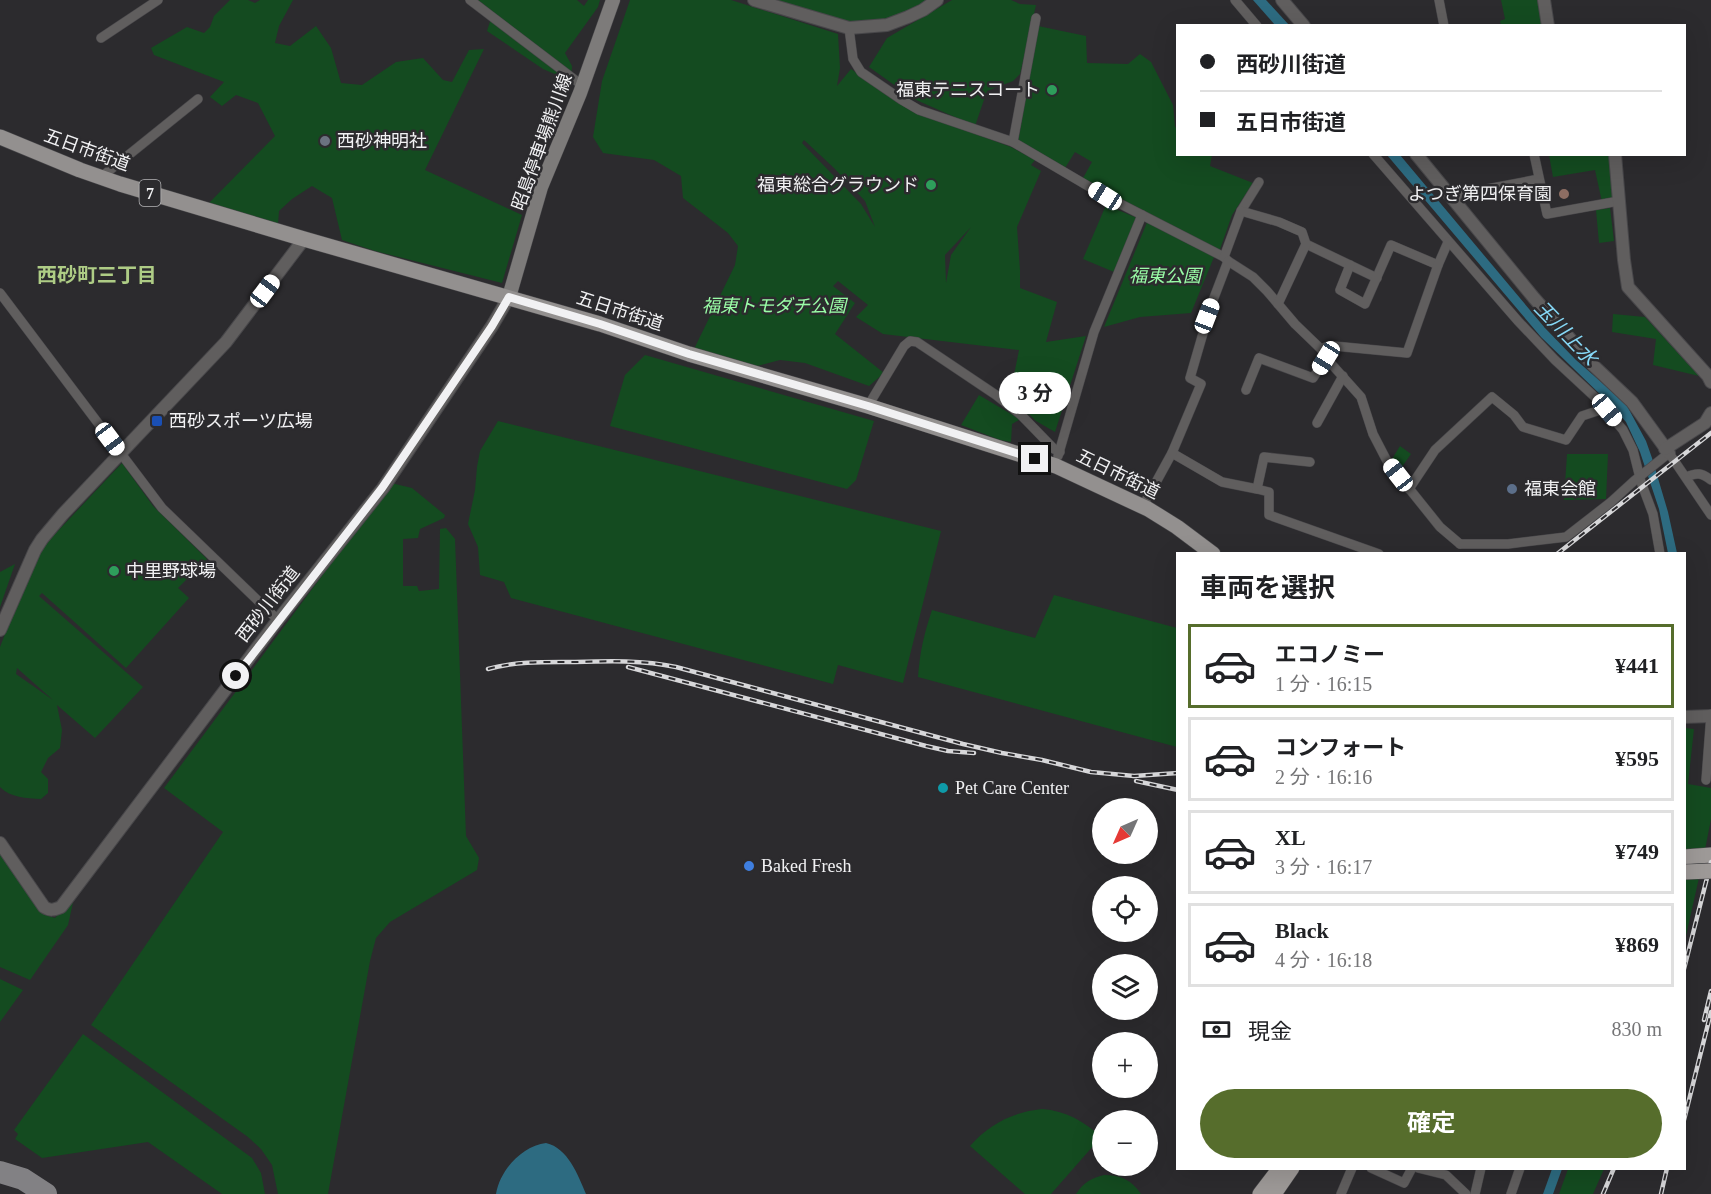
<!DOCTYPE html>
<html lang="ja">
<head>
<meta charset="utf-8">
<style>
	:root { --surface:#fff; --page:#f6f6f6; --text:#202124; --muted:#757577; --line:#e0e0e0; --accent:#566d2c }
	body { margin:0; font-family:"Times New Roman","Noto Sans JP",serif; background:var(--page); color:var(--text); height:100vh; display:flex; flex-direction:column; font-size:22px; white-space:nowrap }
	* { box-sizing:border-box; margin:0 }
	p { font-size:20px; color:var(--muted) }
	.icon { flex:none; width:33px; height:33px; fill:none; stroke:currentColor; stroke-width:2; stroke-linecap:round; stroke-linejoin:round }
	.map { position:relative; flex:1; overflow:hidden }
	.drawer { position:absolute; left:1176px; top:552px; width:510px; height:618px; display:flex; flex-direction:column; background:var(--surface); border-radius:0px; box-shadow:0 6px 24px #0002 }
	.drawer>* { flex:none }
	.top-card { position:absolute; left:1176px; top:24px; width:510px; height:132px; border-radius:0px; box-shadow:0 6px 24px #0002; display:grid; align-content:center; height:132px; padding:0 24px; background:var(--surface) }
	.needle { width:39px; rotate:225deg }
	.buttons { position:absolute; left:1092px; top:798px; display:grid; gap:12px }
	.buttons a { display:grid; place-items:center; width:66px; height:66px; border-radius:50%; background:var(--surface); box-shadow:0 6px 24px #0002; font-size:30px }
	.end { position:absolute; width:27px; height:27px; margin:-14px; border:8px solid #f1f1f3; background:#111; box-shadow:0 0 0 3px #111 }
	.from { border-radius:50% }
	.bubble { position:absolute; height:42px; border-radius:21px; background:var(--surface); box-shadow:0 6px 24px #0002; font-size:20px; font-weight:700; line-height:42px; text-align:center }
	.car { position:absolute; width:18px; height:36px; margin:-18px -9px; border-radius:8px; box-shadow:0 0 4px 2px #0007; background:linear-gradient(#fff 24%,#345 0 40%,#fff 0 76%,#345 0 86%,#fff 0) }
	.top-card b { display:flex; align-items:center; gap:21px; height:57px; font-size:22px }
	.top-card b+b { border-top:2px solid var(--line) }
	.top-card i { width:15px; height:15px; background:var(--text) }
	ul { padding:0; list-style:none }
	li { display:flex; align-items:center; gap:18px; height:84px; margin:0 12px 9px; padding:0 12px; border:3px solid var(--line); border-radius:0px }
	li div { flex:1 }
	li b { display:block; font-size:22px }
	li em { font-style:normal; font-weight:700 }
	li.on { border-color:var(--accent) }
	li>.icon { width:54px; height:54px; stroke-width:1.5 }
	h2 { padding:0 24px; font-size:27px; line-height:72px }
	.pay { display:flex; align-items:center; gap:15px; height:66px; padding:0 24px; font-size:22px }
	.pay p { margin-inline-start:auto }
	.primary-button { display:flex; gap:12px; margin-top:auto; padding:12px 24px }
	.primary-button a { flex:1; height:69px; border-radius:36px; background:var(--accent); color:#fff; font-size:24px; font-weight:700; line-height:69px; text-align:center }
	.map>svg:first-child { display:block }
	.green { fill:#144b20; fill-rule:evenodd }
	.water { fill:#2d6b81 }
	.lines { fill:none; stroke-linecap:round; stroke-linejoin:round }
	.taxiway { stroke:#828184; stroke-width:22 }
	.minor-casing { stroke:#48474a; stroke-width:10 }
	.tertiary-casing { stroke:#48474a; stroke-width:14 }
	.secondary-casing { stroke:#48474a; stroke-width:15 }
	.primary-casing { stroke:#48474a; stroke-width:16 }
	.trunk-casing { stroke:#48474a; stroke-width:16 }
	.minor { stroke:#605e5e; stroke-width:9 }
	.tertiary { stroke:#605e5e; stroke-width:12 }
	.secondary { stroke:#7d7b7a; stroke-width:14 }
	.primary { stroke:#93908f; stroke-width:15 }
	.trunk { stroke:#9e9a98; stroke-width:15 }
	.rail-casing { stroke:#d7d7d9; stroke-width:4.5 }
	.rail { stroke:#2c2b2e; stroke-width:2; stroke-dasharray:7; stroke-linecap:butt }
	.trunk-bridge-casing { stroke:#48474a; stroke-width:16; stroke-linecap:butt }
	.trunk-bridge { stroke:#9e9a98; stroke-width:15 }
	.route { stroke:#f1f1f3; stroke-width:8 }
	.leisure-dot { fill:#2e9e5b; stroke:#2c2b2e; stroke-width:2 }
	.worship-dot { fill:#6b7280; stroke:#2c2b2e; stroke-width:2 }
	.education-dot { fill:#8d6e63; stroke:#2c2b2e; stroke-width:2 }
	.transit-dot { fill:#1a4fb4; stroke:#2c2b2e; stroke-width:2 }
	.service-dot { fill:#5c6f8a; stroke:#2c2b2e; stroke-width:2 }
	.culture-dot { fill:#0f9aa8; stroke:#2c2b2e; stroke-width:2 }
	.shop-dot { fill:#3f7fe0; stroke:#2c2b2e; stroke-width:2 }
	.labels { text-anchor:middle; stroke-width:5; stroke-linejoin:round; paint-order:stroke }
	.shield { fill:#2c2b2e; stroke:#b6b6b8; stroke-width:1.5 }
	.shield-label { font-size:16px; font-weight:bold; fill:#f1f1f3 }
	.poi-label { font-size:18px; fill:#f1f1f3; stroke:#2c2b2e; text-anchor:start }
	.street-label { font-size:18px; fill:#f1f1f3; stroke:#2c2b2e }
	.park-label { font-size:18px; font-style:italic; fill:#9afda7; stroke:#2c2b2e }
	.neighbourhood-label { font-size:20px; font-weight:bold; fill:#aecc85; stroke:#2c2b2e }
	.water-label { font-size:20px; font-style:italic; fill:#86d8f6; stroke:#2c2b2e }
</style>
</head>
<body>
<div class="map">
<svg width="1711" height="1194" viewBox="0 0 1711 1194">
	<rect width="100%" height="100%" fill="#2c2b2e"/>
	<g class="green">
		<path d="M230,0H248L255,3L260,0H293L279,26L275,43L290,46L316,26L331,48L341,83L362,85L396,62L423,58L443,80L452,82L469,50L484,49L425,170L522,215L502,283L375,251L342,240L332,198L312,186L292,199L279,211L278,224L209,203L275,136L258,103L236,95L222,106L210,97L224,82L154,55L151,48L187,27L204,33L210,27L214,16Z"/>
		<path d="M478,0H577L584,6L588,0H600L598,7L565,53L572,66L571,81L543,69L487,31L493,12Z"/>
		<path d="M630,0H731L838,34L840,68L837,86L851,69L910,110L1011,147L1035,160L1031,165L1041,171L1017,227L1020,270V288L1057,302L1046,342L1086,336L1055,432L1036,421L1029,414L1012,424L1011,442L1000,440L961,425L979,395L1016,417L1027,409L1033,395L1014,375L1019,350L883,334L856,317L868,305L838,281L833,286L855,303L835,334L884,373L869,386L805,363L780,360L753,367L694,349L735,265L738,246L728,233L683,198L681,176L654,160L603,153L593,137L602,81ZM804,140L834,168L865,201L875,227L861,204L802,143ZM971,227L951,255L946,283L945,255Z"/>
		<path d="M773,0H929L920,6L885,19L848,22Z"/>
		<path d="M952,0H1011L1020,4L1036,5L1020,74L1013,81L987,91L975,126L914,99L869,67L887,38Z"/>
		<path d="M1501,0H1540L1543,25H1501L1500,21L1505,19Z"/>
		<path d="M1038,26L1086,36L1087,63L1128,64L1140,54L1151,62L1173,105L1175,127L1177,128L1178,154L1212,155L1210,166L1253,183L1232,215L1219,252L1083,178L1092,162L1075,152L1065,168L1018,142Z"/>
		<path d="M1549,155H1610L1614,199L1602,202L1595,170L1553,177Z"/>
		<path d="M1106,205L1137,218L1114,272L1083,259Z"/>
		<path d="M1610,208L1614,241L1599,243L1596,210Z"/>
		<path d="M1148,220L1214,257L1191,313L1140,317L1104,327Z"/>
		<path d="M1613,314L1645,317L1699,376L1653,365L1656,339L1612,332Z"/>
		<path d="M645,355L874,421L856,480L847,489L610,426L625,375Z"/>
		<path d="M498,421L941,531L903,683L838,665L833,684L511,598L504,582L480,575L478,547L468,524L475,490L477,467L480,451Z"/>
		<path d="M1400,446L1411,454L1399,471L1392,459Z"/>
		<path d="M1567,454H1608L1606,499L1564,500Z"/>
		<path d="M122,463L153,506L207,559L178,588L189,598L126,668L42,593L39,596L143,687L95,738L57,705L62,730L60,748L48,758L41,772L48,779V793L41,799C26,798 11,798 0,787V647L35,557L57,532ZM17,668L53,700L16,674Z"/>
		<path d="M391,483L412,488L445,515L444,518L420,529L418,538L403,539V586H417L419,591L439,589L440,529L446,528L455,539L466,836L479,858L477,870L390,922L376,938L370,961L328,1194H278L272,1165L261,1149L248,1137L91,1025L223,832L164,788Z"/>
		<path d="M15,564L0,607V572Z"/>
		<path d="M1054,595L1177,628V747L918,677C920,651 924,634 932,610L1035,638Z"/>
		<path d="M1685,728L1694,729L1688,784L1711,788V819L1703,860L1685,940Z"/>
		<path d="M0,850L45,915L55,918L74,898L68,925L30,980L0,967Z"/>
		<path d="M0,979L23,990L0,1022Z"/>
		<path d="M83,1034L252,1158L261,1173L265,1194H222L148,1142L42,1158L15,1139L18,1134L14,1130Z"/>
		<path d="M1042,1109C1066,1111 1084,1121 1101,1137L1051,1194H1025L970,1146C989,1124 1013,1112 1042,1109Z"/>
		<path d="M1568,1169V1168L1604,1169L1593,1194H1559Z"/>
		<path d="M1104,1175C1120,1175 1132,1180 1141,1194H1076C1083,1183 1091,1178 1104,1175Z"/>
	</g>
	<g class="water">
		<path d="M1253,0H1266L1289,25H1275Z"/>
		<path d="M1387,155H1400L1545,328L1575,359L1626,404L1646,441L1652,458L1668,512L1677,553H1668L1659,509L1640,452L1626,422L1607,401L1541,337Z"/>
		<path d="M546,1143C568,1148 578,1175 586,1194H496C500,1170 522,1146 546,1143Z"/>
		<path d="M1552,1169H1562L1553,1194H1543Z"/>
	</g>
	<g class="lines">
		<path class="taxiway" d="M0,1172L23,1179L46,1194"/>
		<g class="minor-casing">
			<g id="minor">
				<path d="M470,0L583,86"/>
				<path d="M1235,0L1257,26"/>
				<path d="M1439,0L1444,26"/>
				<path d="M849,28L853,59L861,72L902,100L919,110L1013,142L1105,196L1224,257L1228,261L1253,277L1267,291L1295,324L1323,351L1326,358L1361,397L1373,434L1387,461L1440,527L1460,544"/>
				<path d="M101,38L158,0"/>
				<path d="M1013,142L1036,18"/>
				<path d="M1373,154L1518,321L1555,360L1597,399L1623,430L1633,450L1641,482L1653,514L1660,554"/>
				<path d="M1534,154L1547,214L1619,201"/>
				<path d="M100,178L198,99"/>
				<path d="M1450,196L1539,179"/>
				<path d="M1241,211L1259,182"/>
				<path d="M1306,244L1377,278"/>
				<path d="M1224,257L1241,211L1279,222L1302,232L1306,244L1278,304"/>
				<path d="M1350,265L1340,290L1365,304L1391,245L1438,265"/>
				<path d="M0,293L162,508L278,620"/>
				<path d="M1207,316L1228,261"/>
				<path d="M1321,349L1328,346H1334L1407,353L1438,265L1448,242"/>
				<path d="M1246,390L1259,358L1313,378L1326,358"/>
				<path d="M868,406L904,346L910,341L917,342L996,395L1021,415L1054,449L1060,452"/>
				<path d="M1317,423L1343,376"/>
				<path d="M1172,453L1222,482L1257,489"/>
				<path d="M1058,456L1094,332L1142,215"/>
				<path d="M1310,462L1264,457L1257,489L1269,492V515L1379,554"/>
				<path d="M1686,477C1697,472 1702,473 1711,480"/>
				<path d="M1409,489L1435,450L1492,397L1514,415L1523,427L1566,440L1582,416L1600,410H1607"/>
				<path d="M1143,506L1172,453L1201,384L1190,378L1208,316"/>
				<path d="M1460,544H1508L1566,537L1611,502L1634,481L1669,453L1711,515"/>
				<path d="M1706,780L1711,714"/>
				<path d="M1371,1168L1404,1183L1412,1168"/>
				<path d="M1418,1168L1446,1175L1466,1194"/>
				<path d="M1341,1194L1352,1168"/>
				<path d="M1475,1194L1481,1168"/>
				<path d="M1511,1194L1520,1168"/>
			</g>
		</g>
		<g class="tertiary-casing">
			<g id="tertiary">
				<path d="M754,0L849,28L887,25L908,17L923,10L937,0"/>
				<path d="M1282,0L1304,26"/>
				<path d="M1544,0L1548,26"/>
				<path d="M1416,154L1534,298L1594,366L1632,402L1669,453"/>
				<path d="M1615,154L1624,260L1628,287L1708,376L1711,382"/>
				<path d="M1665,449L1705,423L1711,413"/>
				<path d="M0,630L35,550L42,539L63,514L226,342L304,239"/>
				<path d="M1684,717L1711,716"/>
				<path d="M0,843L44,907C50,911 54,910 61,907L278,620L383,488L492,326L509,297"/>
			</g>
		</g>
		<g class="secondary-casing">
			<path id="secondary" d="M509,297L541,187L580,93L613,0"/>
		</g>
		<g class="primary-casing">
			<path id="primary" d="M0,137L80,170L120,184L304,239L600,324L689,354L868,406L1056,466L1148,509L1177,527L1213,554"/>
		</g>
		<g class="trunk-casing">
			<g id="trunk">
				<path d="M1684,857L1711,855"/>
				<path d="M1260,1194L1280,1168"/>
				<path d="M1274,1194L1292,1168"/>
			</g>
		</g>
		<use href="#minor" class="minor"/>
		<use href="#tertiary" class="tertiary"/>
		<use href="#secondary" class="secondary"/>
		<use href="#primary" class="primary"/>
		<use href="#trunk" class="trunk"/>
		<g class="rail-casing">
			<g id="rail">
				<path d="M1557,554L1711,433"/>
				<path d="M628,667L926,746L948,751L974,753"/>
				<path d="M488,669C517,661 546,662 575,662C609,661 643,660 676,667L963,744L1002,753L1042,760L1091,772L1134,776L1178,773"/>
				<path d="M1136,781L1178,790"/>
				<path d="M1684,969L1711,862"/>
				<path d="M1704,1020L1711,991"/>
				<path d="M1684,1120L1711,1012"/>
				<path d="M1603,1194L1614,1168"/>
				<path d="M1661,1194L1667,1168"/>
			</g>
		</g>
		<use href="#rail" class="rail"/>
		<g class="trunk-bridge-casing">
			<path id="trunk-bridge" d="M1684,872L1711,871"/>
		</g>
		<use href="#trunk-bridge" class="trunk-bridge"/>
	</g>
	<g class="lines">
		<path class="route" d="M236,676L382,488L492,326L509,297L600,324L689,354L868,406L1035,459"/>
	</g>
	<g class="leisure-dot">
		<circle cx="1052" cy="90" r="6"/>
		<circle cx="931" cy="185" r="6"/>
		<circle cx="114" cy="571" r="6"/>
	</g>
	<circle class="worship-dot" cx="325" cy="141" r="6"/>
	<circle class="education-dot" cx="1564" cy="194" r="6"/>
	<rect class="transit-dot" x="151" y="415" width="12" height="12" rx="3"/>
	<circle class="service-dot" cx="1512" cy="489" r="6"/>
	<circle class="culture-dot" cx="943" cy="788" r="6"/>
	<circle class="shop-dot" cx="749" cy="866" r="6"/>
	<g class="labels">
		<rect class="shield" x="139.5" y="180" width="21" height="26" rx="4.5"/>
		<g class="shield-label">
			<text x="150" y="199">7</text>
		</g>
		<g class="poi-label">
			<text x="1040" y="96" text-anchor="end">福東テニスコート</text>
			<text x="337" y="147">西砂神明社</text>
			<text x="919" y="191" text-anchor="end">福東総合グラウンド</text>
			<text x="1552" y="200" text-anchor="end">よつぎ第四保育園</text>
			<text x="169" y="427">西砂スポーツ広場</text>
			<text x="1524" y="495">福東会館</text>
			<text x="126" y="577">中里野球場</text>
			<text x="955" y="794">Pet Care Center</text>
			<text x="761" y="872">Baked Fresh</text>
		</g>
		<g class="street-label">
			<text transform="translate(542 142) rotate(-70)" y="6">昭島停車場熊川線</text>
			<text transform="translate(87 150) rotate(20)" y="6">五日市街道</text>
			<text transform="translate(620 311) rotate(18)" y="6">五日市街道</text>
			<text transform="translate(1118 474) rotate(26)" y="6">五日市街道</text>
			<text transform="translate(268 604) rotate(-52)" y="6">西砂川街道</text>
		</g>
		<g class="park-label">
			<text x="1165" y="282">福東公園</text>
			<text x="774" y="312">福東トモダチ公園</text>
		</g>
		<g class="neighbourhood-label">
			<text x="97" y="282">西砂町三丁目</text>
		</g>
		<g class="water-label">
			<text transform="translate(1566 333) rotate(46)" y="7">玉川上水</text>
		</g>
	</g>
</svg>
<div class="buttons">
<a><svg class="needle" viewBox="-14 -14 28 28"><path d="M0-13l5 13h-10z" fill="#e53935"/><path d="M0 13l5-13h-10z" fill="#757577"/></svg></a>
<a><svg class="icon" aria-label="locate" viewBox="0 0 24 24"><circle cx="12" cy="12" r="6"/><path d="M12 2v4M12 18v4M2 12h4M18 12h4"/></svg></a>
<a><svg class="icon" aria-label="layers" viewBox="0 0 24 24"><path d="M12 4l9 5-9 5-9-5zM3 14l9 5 9-5"/></svg></a>
<a>+</a>
<a>−</a>
</div>
<i class="end from" style="left:236px;top:676px"></i>
<i class="end" style="left:1035px;top:459px"></i>
<div class="bubble" style="left:999px;top:372px;width:72px">3 分</div>
<i class="car" style="left:1105px;top:196px;rotate:302deg"></i>
<i class="car" style="left:265px;top:291px;rotate:37deg"></i>
<i class="car" style="left:1207px;top:316px;rotate:21deg"></i>
<i class="car" style="left:1326px;top:358px;rotate:212deg"></i>
<i class="car" style="left:1607px;top:410px;rotate:140deg"></i>
<i class="car" style="left:110px;top:439px;rotate:143deg"></i>
<i class="car" style="left:1398px;top:475px;rotate:322deg"></i>
<div class="top-card">
<b><i class="from"></i>西砂川街道</b>
<b><i></i>五日市街道</b>
</div>
<section class="drawer">
<h2>車両を選択</h2>
<ul>
<li class="on"><svg class="icon" aria-label="car" viewBox="0 0 24 24"><path d="M5 17H2v-5l4-1 3-4h7l3 4 3 1v5h-3M9 17h6M6 11h13"/><circle cx="7" cy="17" r="2"/><circle cx="17" cy="17" r="2"/></svg><div><b>エコノミー</b><p>1 分 · 16:15</p></div><em>¥441</em></li>
<li><svg class="icon" aria-label="car" viewBox="0 0 24 24"><path d="M5 17H2v-5l4-1 3-4h7l3 4 3 1v5h-3M9 17h6M6 11h13"/><circle cx="7" cy="17" r="2"/><circle cx="17" cy="17" r="2"/></svg><div><b>コンフォート</b><p>2 分 · 16:16</p></div><em>¥595</em></li>
<li><svg class="icon" aria-label="car" viewBox="0 0 24 24"><path d="M5 17H2v-5l4-1 3-4h7l3 4 3 1v5h-3M9 17h6M6 11h13"/><circle cx="7" cy="17" r="2"/><circle cx="17" cy="17" r="2"/></svg><div><b>XL</b><p>3 分 · 16:17</p></div><em>¥749</em></li>
<li><svg class="icon" aria-label="car" viewBox="0 0 24 24"><path d="M5 17H2v-5l4-1 3-4h7l3 4 3 1v5h-3M9 17h6M6 11h13"/><circle cx="7" cy="17" r="2"/><circle cx="17" cy="17" r="2"/></svg><div><b>Black</b><p>4 分 · 16:18</p></div><em>¥869</em></li>
</ul>
<div class="pay"><svg class="icon" aria-label="cash" viewBox="0 0 24 24"><path d="M3 7h18v10H3z"/><circle cx="12" cy="12" r="2"/></svg>現金<p>830 m</p></div>
<div class="primary-button"><a>確定</a></div>
</section>
</div>
</body>
</html>
